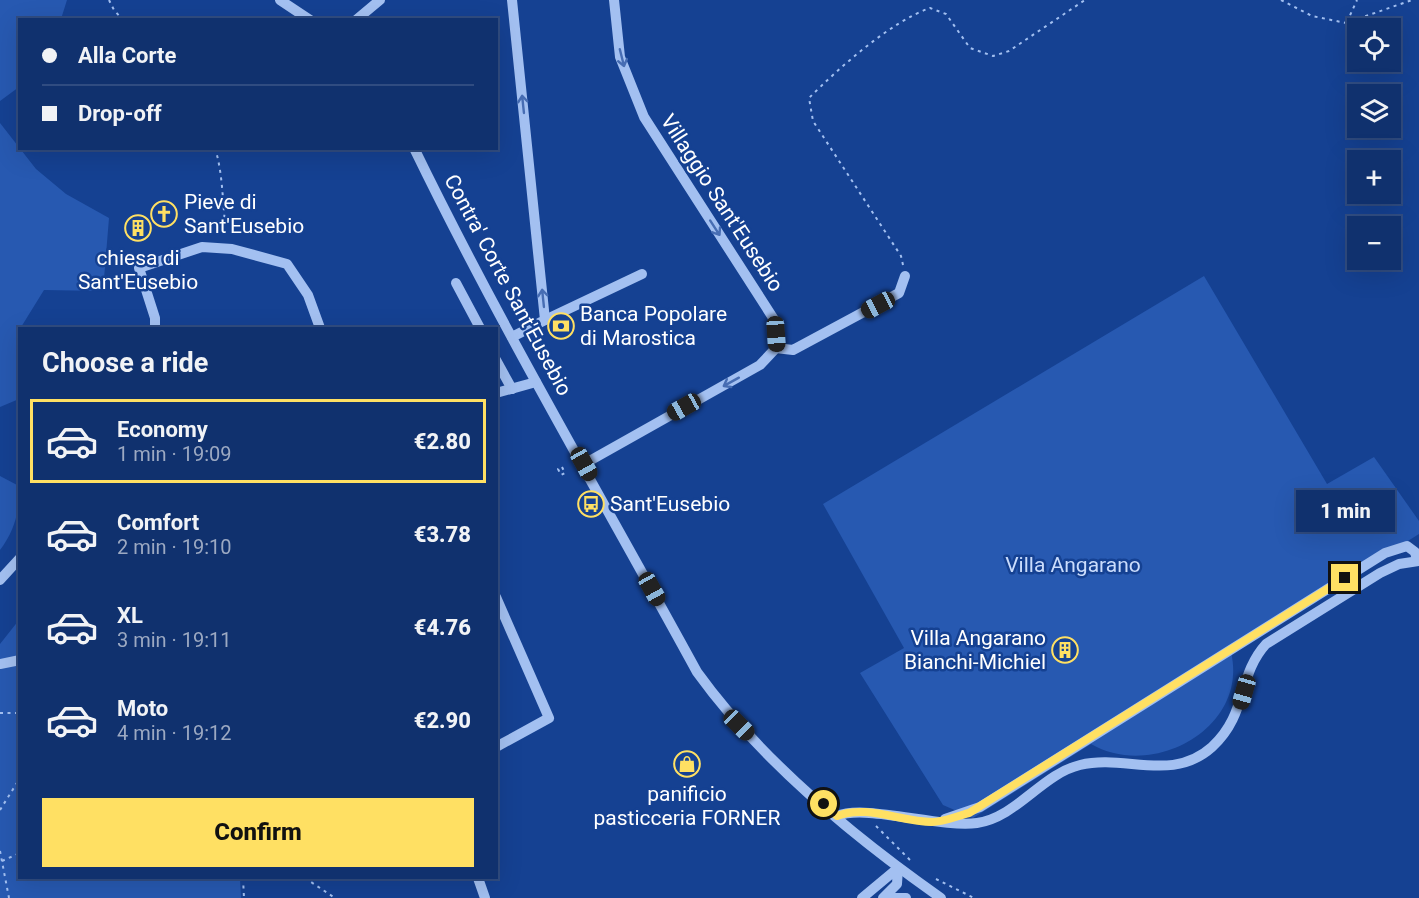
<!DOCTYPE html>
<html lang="en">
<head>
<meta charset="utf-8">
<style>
	:root { --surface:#10316e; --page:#193973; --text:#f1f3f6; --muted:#9ca9c2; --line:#304c81; --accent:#ffe063 }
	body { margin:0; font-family:Roboto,sans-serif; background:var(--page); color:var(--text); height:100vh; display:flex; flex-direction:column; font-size:22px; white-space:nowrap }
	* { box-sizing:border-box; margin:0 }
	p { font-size:20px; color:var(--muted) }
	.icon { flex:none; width:33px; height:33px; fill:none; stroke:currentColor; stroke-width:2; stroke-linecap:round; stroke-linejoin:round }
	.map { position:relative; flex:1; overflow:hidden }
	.side { position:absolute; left:18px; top:327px; width:480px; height:552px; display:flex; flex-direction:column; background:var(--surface); border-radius:0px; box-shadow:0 6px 24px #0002,0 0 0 2px var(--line) }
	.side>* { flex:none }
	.top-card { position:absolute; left:18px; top:18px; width:480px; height:132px; border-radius:0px; box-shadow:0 6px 24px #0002,0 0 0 2px var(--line); display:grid; align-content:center; height:132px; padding:0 24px; background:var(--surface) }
	.controls { position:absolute; left:1347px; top:18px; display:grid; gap:12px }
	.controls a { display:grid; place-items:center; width:54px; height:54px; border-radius:0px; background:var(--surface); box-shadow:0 6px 24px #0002,0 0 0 2px var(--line); font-size:30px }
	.end { position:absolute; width:27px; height:27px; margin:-14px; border:8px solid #ffe063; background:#111; box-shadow:0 0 0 3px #111 }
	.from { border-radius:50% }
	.bubble { position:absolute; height:42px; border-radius:0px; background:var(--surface); box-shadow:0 6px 24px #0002,0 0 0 2px var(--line); font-size:20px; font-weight:800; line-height:42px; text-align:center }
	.car { position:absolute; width:18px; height:36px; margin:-18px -9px; border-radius:8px; box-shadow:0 0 4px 2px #0007; background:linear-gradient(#222 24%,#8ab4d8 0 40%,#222 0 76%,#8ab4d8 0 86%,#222 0) }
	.top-card b { display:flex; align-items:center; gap:21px; height:57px; font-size:22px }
	.top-card b+b { border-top:2px solid var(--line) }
	.top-card i { width:15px; height:15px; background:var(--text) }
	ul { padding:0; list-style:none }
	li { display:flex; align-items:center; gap:18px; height:84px; margin:0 12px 9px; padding:0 12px; border:3px solid transparent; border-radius:0px }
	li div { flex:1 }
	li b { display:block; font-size:22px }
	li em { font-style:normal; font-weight:800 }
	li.selected { border-color:var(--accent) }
	li>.icon { width:54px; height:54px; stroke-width:1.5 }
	h2 { padding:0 24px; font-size:27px; line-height:72px }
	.cta { display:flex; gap:12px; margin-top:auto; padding:12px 24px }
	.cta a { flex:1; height:69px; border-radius:0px; background:var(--accent); color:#111; font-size:24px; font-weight:800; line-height:69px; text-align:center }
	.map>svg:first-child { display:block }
	.green { fill:#2759b1 }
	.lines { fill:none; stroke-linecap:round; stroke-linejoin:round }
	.path { stroke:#a3c0f1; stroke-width:2; stroke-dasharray:3 4.5; stroke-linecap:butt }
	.minor { stroke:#a3c0f1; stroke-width:10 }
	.oneway { stroke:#476db3 }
	.route { stroke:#ffe063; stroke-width:8 }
	.labels { text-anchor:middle; stroke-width:5; stroke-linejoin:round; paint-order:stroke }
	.poi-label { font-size:21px; fill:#fff; stroke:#154192; text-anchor:start }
	.street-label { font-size:21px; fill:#fff; stroke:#154192 }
	.park-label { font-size:21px; fill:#cadcfc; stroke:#154192 }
</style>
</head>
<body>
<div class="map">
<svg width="1419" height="898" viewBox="0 0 1419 898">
	<rect width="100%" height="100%" fill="#154192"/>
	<g class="green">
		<path d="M0,0H67L61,19L20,20L19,87L0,101Z"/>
		<path d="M0,123L36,169L66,194L109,218L103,291L44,290L18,332L19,399L0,407Z"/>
		<path d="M1204,276L1327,484L1374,457L1419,521V534L1231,652C1249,728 1153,780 1091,744L973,818L943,805L860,673L904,648L823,504Z"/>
		<path d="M0,476L19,486C20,510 15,530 0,550Z"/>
		<path d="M19,620L20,878H240L241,898H0V644Z"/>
	</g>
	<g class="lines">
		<g class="path">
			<path d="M109,0L114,10L123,20"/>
			<path d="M1281,0L1312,16L1346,23L1412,0"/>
			<path d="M1347,22L1357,0"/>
			<path d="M215,148C224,177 222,208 227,237"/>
			<path d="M903,265L901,256L813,121L809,98C839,68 890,22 930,8L946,14L970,48L993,56L1009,51L1085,0"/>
			<path d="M562,467L565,473L561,475L558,469Z"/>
			<path d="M0,713H18L20,710"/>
			<path d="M0,810L20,778"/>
			<path d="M876,826L910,860"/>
			<path d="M0,851L9,898"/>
			<path d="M2,861L20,853"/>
			<path d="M243,878L244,898"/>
			<path d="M305,878L335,898"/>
			<path d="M936,879L974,898"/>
		</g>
		<g class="minor">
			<path d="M280,0L310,20"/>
			<path d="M512,0L545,320L512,337"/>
			<path d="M356,20L380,0"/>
			<path d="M414,148C501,327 602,498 697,672C759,758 854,837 941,898"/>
			<path d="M456,283L480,328"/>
			<path d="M545,320L642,274"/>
			<path d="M155,328V318L139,268L202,247L232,249L287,264L308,295L320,328"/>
			<path d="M776,348L793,350L899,293L905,276"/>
			<path d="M496,360L512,389"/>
			<path d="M496,393L536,382"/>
			<path d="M584,464L760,365L776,348L775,321L644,117L620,57L614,0"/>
			<path d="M0,580L20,558"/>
			<path d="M496,597L549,718L496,747"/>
			<path d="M0,664L20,660"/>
			<path d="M837,816C865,804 940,828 977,823C1017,817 1042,774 1080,765C1125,754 1172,783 1212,747C1248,714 1237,676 1266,644L1380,573L1399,564L1419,561"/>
			<path d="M945,819L980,807L1385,553L1407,546L1415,552L1417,560"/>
			<path d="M478,878L485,898"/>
			<path d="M862,898L898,868L897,884L883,898"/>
			<path d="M891,898H906"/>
		</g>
	</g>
	<defs><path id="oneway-shaft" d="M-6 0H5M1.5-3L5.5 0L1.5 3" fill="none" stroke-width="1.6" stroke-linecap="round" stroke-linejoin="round" transform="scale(1.5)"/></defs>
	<g class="oneway">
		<use href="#oneway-shaft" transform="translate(622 58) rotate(76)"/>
		<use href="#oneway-shaft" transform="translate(523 104) rotate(-96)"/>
		<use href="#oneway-shaft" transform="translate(715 228) rotate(57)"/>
		<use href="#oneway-shaft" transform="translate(543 298) rotate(-96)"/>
		<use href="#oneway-shaft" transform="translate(731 382) rotate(151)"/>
	</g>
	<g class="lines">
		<path class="route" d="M824,804L837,816C865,804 902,822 932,822C944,822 957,816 969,813L1345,578"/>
	</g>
	<defs>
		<g id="church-ring" transform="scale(1.35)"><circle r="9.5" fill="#154192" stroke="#ffe063" stroke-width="1.5"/><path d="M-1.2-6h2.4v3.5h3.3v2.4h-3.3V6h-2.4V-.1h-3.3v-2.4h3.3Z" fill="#ffe063"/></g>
		<g id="building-ring" transform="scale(1.35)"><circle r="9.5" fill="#154192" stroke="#ffe063" stroke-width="1.5"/><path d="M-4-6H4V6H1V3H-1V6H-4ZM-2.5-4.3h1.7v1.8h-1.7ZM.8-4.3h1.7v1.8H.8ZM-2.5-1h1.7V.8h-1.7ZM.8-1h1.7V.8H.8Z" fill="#ffe063"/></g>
		<g id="bank-ring" transform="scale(1.35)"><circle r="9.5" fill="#154192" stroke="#ffe063" stroke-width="1.5"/><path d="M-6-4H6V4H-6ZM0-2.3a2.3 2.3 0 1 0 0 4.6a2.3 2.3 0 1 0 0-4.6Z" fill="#ffe063"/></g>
		<g id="bus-ring" transform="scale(1.35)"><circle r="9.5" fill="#154192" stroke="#ffe063" stroke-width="1.5"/><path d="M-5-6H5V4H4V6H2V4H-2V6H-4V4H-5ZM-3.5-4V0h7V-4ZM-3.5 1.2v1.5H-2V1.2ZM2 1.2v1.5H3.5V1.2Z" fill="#ffe063"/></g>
		<g id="shop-ring" transform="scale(1.35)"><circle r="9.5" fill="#154192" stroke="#ffe063" stroke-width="1.5"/><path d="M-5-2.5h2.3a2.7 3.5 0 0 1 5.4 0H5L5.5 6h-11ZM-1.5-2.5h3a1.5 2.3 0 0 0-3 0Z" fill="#ffe063"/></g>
	</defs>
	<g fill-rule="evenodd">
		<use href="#church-ring" x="164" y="214"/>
		<use href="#building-ring" x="138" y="228"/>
		<use href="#bank-ring" x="561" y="326"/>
		<use href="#bus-ring" x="591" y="504"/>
		<use href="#building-ring" x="1065" y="650"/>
		<use href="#shop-ring" x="687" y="764"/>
	</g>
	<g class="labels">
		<g class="poi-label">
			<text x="184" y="209">Pieve di<tspan x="184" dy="24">Sant'Eusebio</tspan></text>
			<text x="138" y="265" text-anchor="middle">chiesa di<tspan x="138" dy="24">Sant'Eusebio</tspan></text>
			<text x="580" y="321">Banca Popolare<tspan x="580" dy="24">di Marostica</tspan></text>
			<text x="610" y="511">Sant'Eusebio</text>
			<text x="1046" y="645" text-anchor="end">Villa Angarano<tspan x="1046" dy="24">Bianchi-Michiel</tspan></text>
			<text x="687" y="801" text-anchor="middle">panificio<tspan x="687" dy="24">pasticceria FORNER</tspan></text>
		</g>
		<g class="street-label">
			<text transform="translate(722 203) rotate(57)" y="7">Villaggio Sant'Eusebio</text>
			<text transform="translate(508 285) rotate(62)" y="7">Contra' Corte Sant'Eusebio</text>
		</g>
		<g class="park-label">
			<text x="1073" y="572">Villa Angarano</text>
		</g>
	</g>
</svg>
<div class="controls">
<a><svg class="icon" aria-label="locate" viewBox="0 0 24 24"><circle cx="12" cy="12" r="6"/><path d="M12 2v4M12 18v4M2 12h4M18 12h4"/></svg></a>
<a><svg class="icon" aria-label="layers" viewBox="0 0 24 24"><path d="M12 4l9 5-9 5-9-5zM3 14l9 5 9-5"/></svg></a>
<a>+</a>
<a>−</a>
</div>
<i class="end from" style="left:824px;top:804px"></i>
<i class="end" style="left:1345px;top:578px"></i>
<div class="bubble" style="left:1296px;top:490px;width:99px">1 min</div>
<i class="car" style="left:878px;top:305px;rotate:242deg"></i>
<i class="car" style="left:776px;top:334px;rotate:176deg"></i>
<i class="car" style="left:684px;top:407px;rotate:241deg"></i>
<i class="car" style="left:584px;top:464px;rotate:151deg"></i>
<i class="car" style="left:652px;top:589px;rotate:151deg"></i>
<i class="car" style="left:1244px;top:692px;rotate:196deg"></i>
<i class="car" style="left:739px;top:725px;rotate:135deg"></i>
<div class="top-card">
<b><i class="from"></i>Alla Corte</b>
<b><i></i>Drop-off</b>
</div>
<section class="side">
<h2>Choose a ride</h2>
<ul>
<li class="selected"><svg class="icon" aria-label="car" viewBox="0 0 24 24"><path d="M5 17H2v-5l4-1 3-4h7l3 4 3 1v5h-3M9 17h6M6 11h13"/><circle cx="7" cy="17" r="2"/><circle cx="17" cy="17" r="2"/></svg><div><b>Economy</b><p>1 min · 19:09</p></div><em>€2.80</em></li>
<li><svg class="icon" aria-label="car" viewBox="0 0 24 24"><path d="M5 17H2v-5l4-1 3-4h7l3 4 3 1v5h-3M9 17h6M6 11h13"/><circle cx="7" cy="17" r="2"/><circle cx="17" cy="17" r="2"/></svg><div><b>Comfort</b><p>2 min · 19:10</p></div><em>€3.78</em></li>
<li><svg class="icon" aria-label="car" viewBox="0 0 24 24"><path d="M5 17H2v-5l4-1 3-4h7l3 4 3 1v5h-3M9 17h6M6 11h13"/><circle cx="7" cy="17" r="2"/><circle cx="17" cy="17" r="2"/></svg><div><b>XL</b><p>3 min · 19:11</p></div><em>€4.76</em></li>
<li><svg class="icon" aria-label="car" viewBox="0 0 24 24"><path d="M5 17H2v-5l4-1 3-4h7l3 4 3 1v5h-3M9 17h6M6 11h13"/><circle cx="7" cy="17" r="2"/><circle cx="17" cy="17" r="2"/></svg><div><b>Moto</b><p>4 min · 19:12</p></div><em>€2.90</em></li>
</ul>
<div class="cta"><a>Confirm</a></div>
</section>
</div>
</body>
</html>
